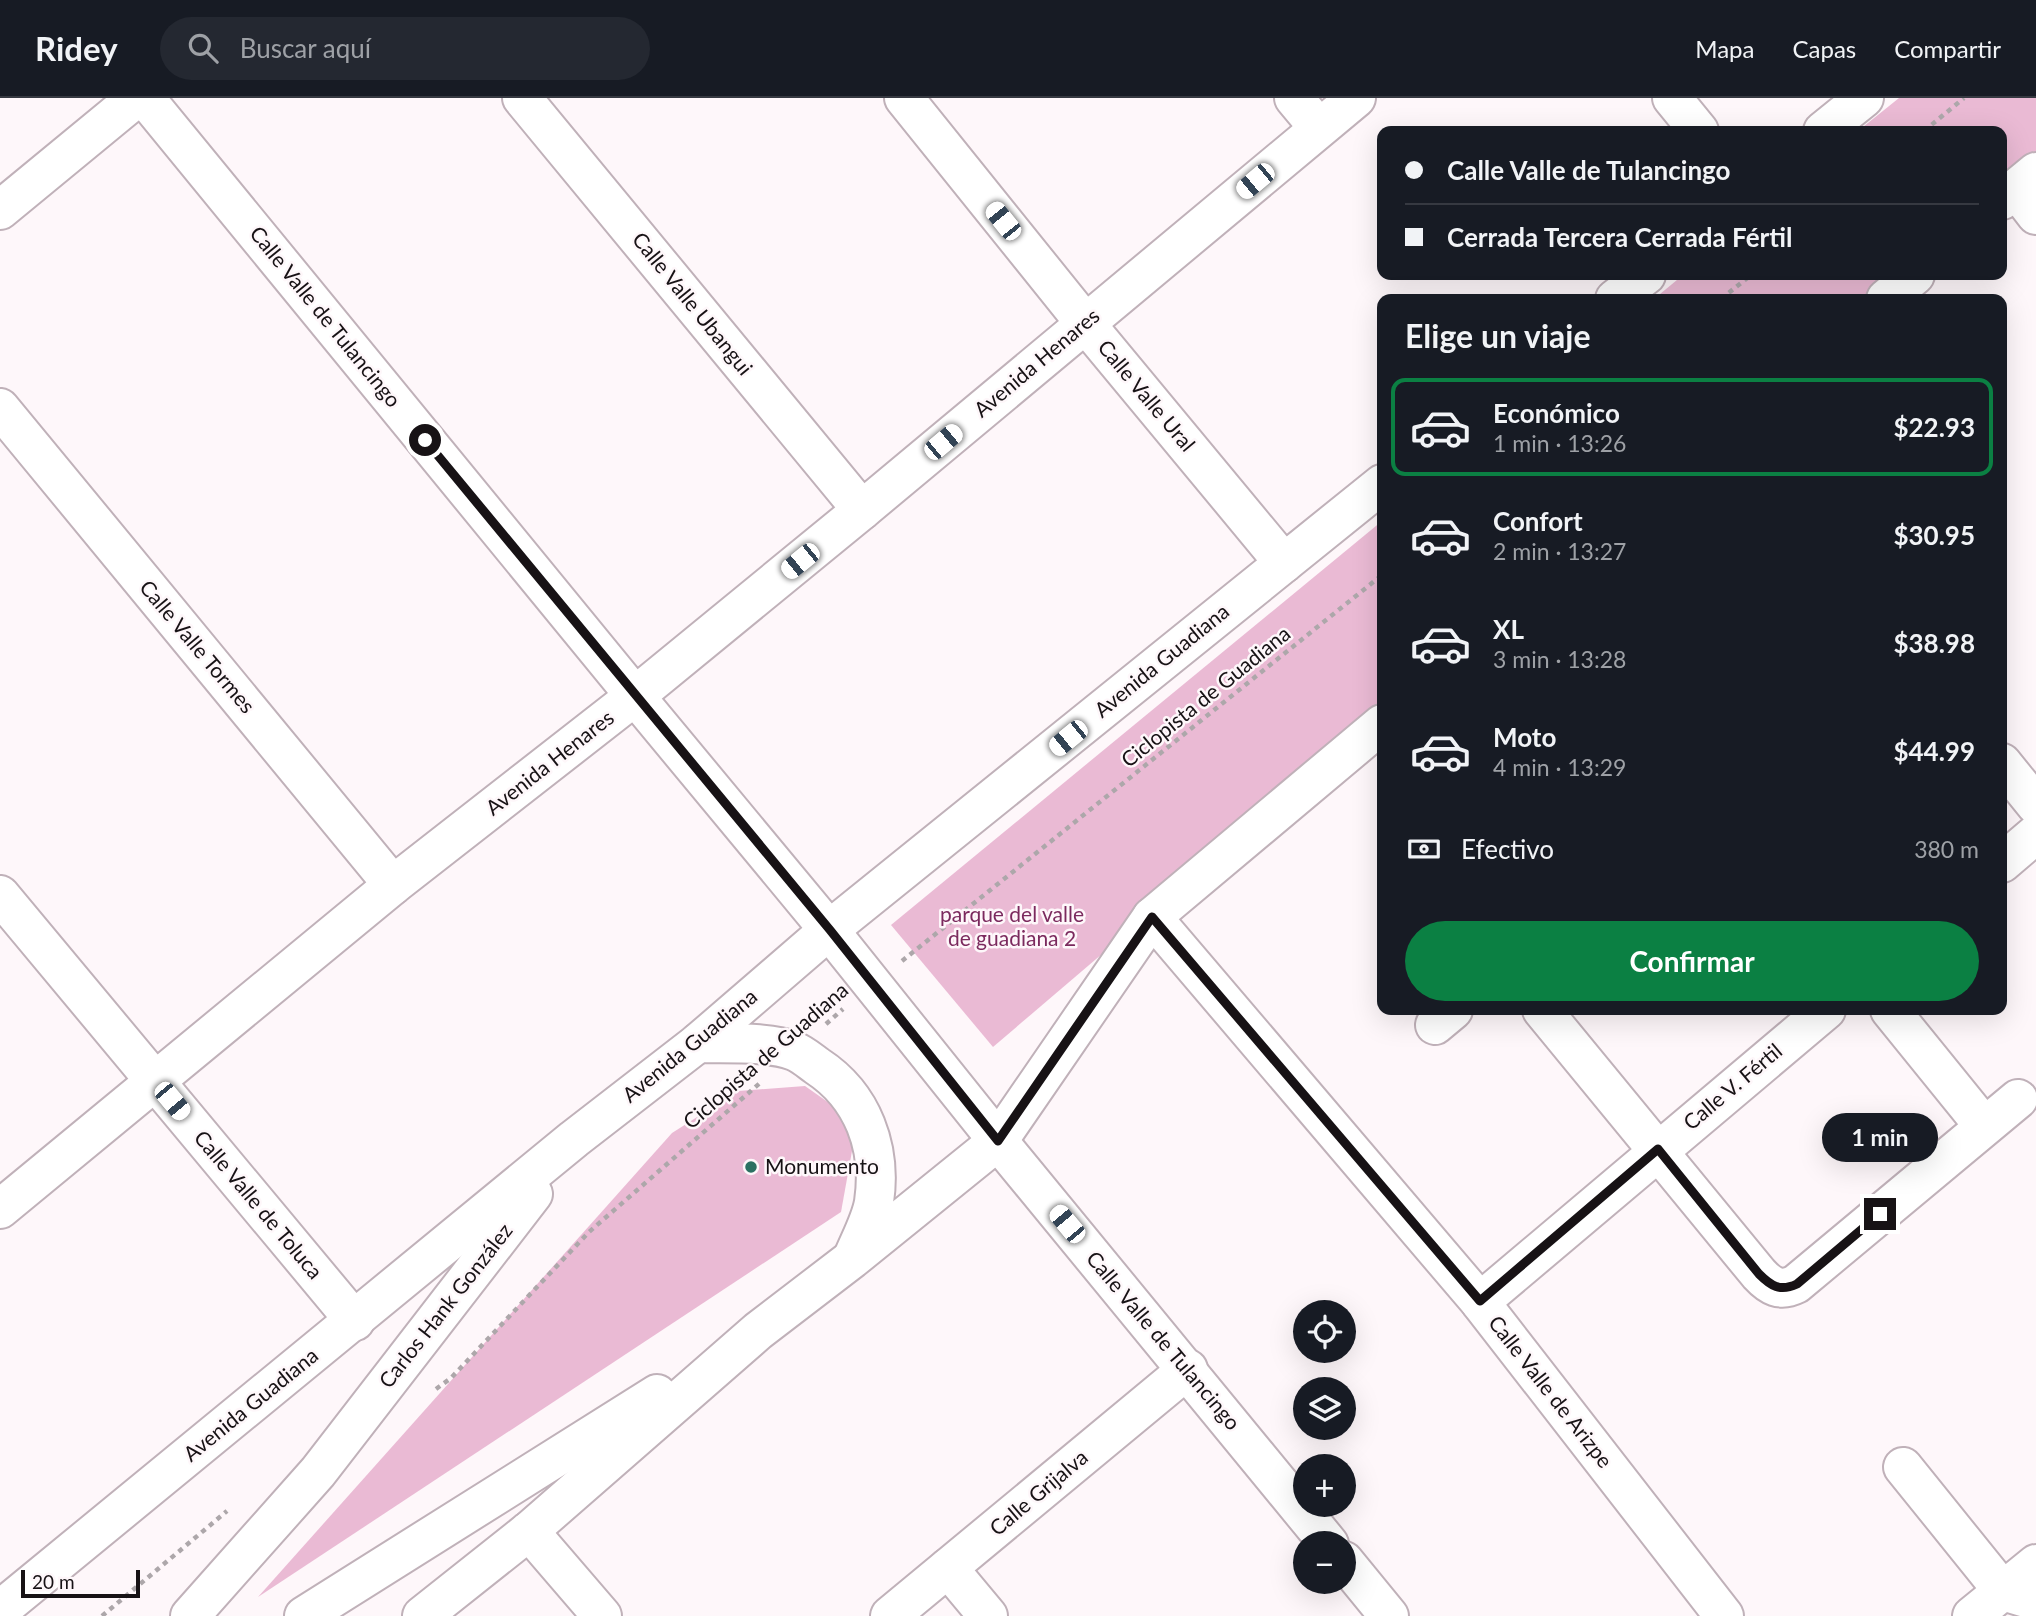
<!DOCTYPE html>
<html lang="es">
<head>
<meta charset="utf-8">
<style>
	:root { --surface:#171b24; --page:#242831; --text:#f1f3f6; --muted:#9ea1a6; --line:#363941; --accent:#0b8043 }
	body { margin:0; font-family:Lato,sans-serif; background:var(--page); color:var(--text); height:100vh; display:flex; flex-direction:column; font-size:26px; white-space:nowrap }
	* { box-sizing:border-box; margin:0 }
	p { font-size:23px; color:var(--muted) }
	.icon { flex:none; width:38px; height:38px; fill:none; stroke:currentColor; stroke-width:2; stroke-linecap:round; stroke-linejoin:round }
	.map { position:relative; flex:1; overflow:hidden }
	.panel { position:absolute; left:1377px; top:196px; width:630px; height:721px; display:flex; flex-direction:column; background:var(--surface); border-radius:14px; box-shadow:0 7px 28px #0002 }
	.panel>* { flex:none }
	.top-card { position:absolute; left:1377px; top:28px; width:630px; height:154px; border-radius:14px; box-shadow:0 7px 28px #0002; display:grid; align-content:center; height:154px; padding:0 28px; background:var(--surface) }
	.tools { position:absolute; left:1293px; top:1202px; display:grid; gap:14px }
	.tools a { display:grid; place-items:center; width:63px; height:63px; border-radius:50%; background:var(--surface); box-shadow:0 7px 28px #0002; font-size:35px }
	.scale { position:absolute; left:21px; bottom:18px; width:119px; box-sizing:border-box; padding-left:7px; border:4px solid #171215; border-top:0; font-size:19px; line-height:24px; white-space:nowrap; color:#171215; -webkit-text-stroke:5px #fef7fa; paint-order:stroke }
	.end { position:absolute; width:32px; height:32px; margin:-16px; border:9px solid #171215; background:#fff; box-shadow:0 0 0 4px #fff }
	.from { border-radius:50% }
	.bubble { position:absolute; height:49px; border-radius:24px; background:var(--surface); box-shadow:0 7px 28px #0002; font-size:23px; font-weight:700; line-height:49px; text-align:center }
	.car { position:absolute; width:21px; height:42px; margin:-21px -10px; border-radius:9px; box-shadow:0 0 5px 2px #0007; background:linear-gradient(#fff 24%,#345 0 40%,#fff 0 76%,#345 0 86%,#fff 0) }
	.top-card b { display:flex; align-items:center; gap:24px; height:66px; font-size:26px }
	.top-card b+b { border-top:2px solid var(--line) }
	.top-card i { width:18px; height:18px; background:var(--text) }
	ul { padding:0; list-style:none }
	li { display:flex; align-items:center; gap:21px; height:98px; margin:0 14px 10px; padding:0 14px; border:4px solid transparent; border-radius:14px }
	li div { flex:1 }
	li b { display:block; font-size:26px }
	li em { font-style:normal; font-weight:700 }
	li.current { border-color:var(--accent) }
	li>.icon { width:63px; height:63px; stroke-width:1.5 }
	h2 { padding:0 28px; font-size:32px; line-height:84px }
	.pay { display:flex; align-items:center; gap:18px; height:77px; padding:0 28px; font-size:26px }
	.pay p { margin-inline-start:auto }
	.button { display:flex; gap:14px; margin-top:auto; padding:14px 28px }
	.button a { flex:1; height:80px; border-radius:42px; background:var(--accent); color:#fff; font-size:28px; font-weight:700; line-height:80px; text-align:center }
	header { display:flex; align-items:center; gap:42px; box-sizing:border-box; height:98px; padding:0 35px; background:var(--surface); border-bottom:2px solid var(--line) }
	header strong { font-size:33px }
	nav { display:flex; gap:38px; margin-inline-start:auto; font-size:24px }
	.search { width:490px; height:63px; background:var(--page); display:flex; align-items:center; gap:18px; box-sizing:border-box; padding:0 24px; border-radius:38px; color:var(--muted); font-size:26px }
	.map>svg:first-child { display:block }
	.green { fill:#eabad4 }
	.lines { fill:none; stroke-linecap:round; stroke-linejoin:round }
	.minor-casing { stroke:#c0b1b9; stroke-width:42 }
	.tertiary-casing { stroke:#c0b1b9; stroke-width:42 }
	.path { stroke:#ada7aa; stroke-width:4.5; stroke-dasharray:5 5; stroke-linecap:butt }
	.minor { stroke:#fff; stroke-width:38 }
	.tertiary { stroke:#fff; stroke-width:38 }
	.route { stroke:#171215; stroke-width:9 }
	.poi-dot { fill:#2c7062; stroke:#fef7fa; stroke-width:2.5 }
	.labels { text-anchor:middle; stroke-width:5; stroke-linejoin:round; paint-order:stroke }
	.street-label { font-size:21px; fill:#171215; stroke:#fef7fa }
	.park-label { font-size:21px; fill:#7b2a5e; stroke:#fef7fa }
	.poi-label { font-size:21px; fill:#171215; stroke:#fef7fa; text-anchor:start }
</style>
</head>
<body>
<header>
<strong>Ridey</strong>
<div class="search"><svg class="icon" aria-label="search" viewBox="0 0 24 24"><circle cx="10" cy="10" r="6"/><path d="M15 15l6 6"/></svg>Buscar aquí</div>
<nav><a>Mapa</a><a>Capas</a><a>Compartir</a></nav>
</header>
<div class="map">
<svg width="2036" height="1518" viewBox="0 0 2036 1518">
	<rect width="100%" height="100%" fill="#fef7fa"/>
	<g class="green">
		<path d="M1899,0H2036V59L2002,88V33H1858Z"/>
		<path d="M1683,177H1898L1869,201H1654Z"/>
		<path d="M1382,423V617L993,949L891,827Z"/>
		<path d="M805,988L832,1007L852,1027V1053L841,1114L258,1499L672,1035L738,993Z"/>
	</g>
	<g class="lines">
		<g class="minor-casing">
			<g id="minor">
				<path d="M145,0L635,598L829,832L998,1043L1329,1446"/>
				<path d="M522,0L862,412"/>
				<path d="M904,0L1085,225L1284,465"/>
				<path d="M1294,0L1319,30"/>
				<path d="M1672,0L1699,33"/>
				<path d="M2016,91L2036,117"/>
				<path d="M0,112L136,0"/>
				<path d="M0,310L393,787"/>
				<path d="M2002,665L2036,707"/>
				<path d="M2002,765L2036,736"/>
				<path d="M0,797L355,1223"/>
				<path d="M1152,819L1480,1204L1724,1518"/>
				<path d="M1542,912L1759,1176C1770,1188 1780,1194 1796,1186L2018,1001"/>
				<path d="M1890,912L1984,1028"/>
				<path d="M1435,927L1453,912"/>
				<path d="M0,1111L393,787L635,598L862,412L1356,0"/>
				<path d="M1480,1204L1826,912"/>
				<path d="M1903,1369L2003,1493L2036,1503"/>
				<path d="M529,1433L602,1518"/>
				<path d="M1344,1463L1389,1518"/>
				<path d="M948,1470L988,1518"/>
				<path d="M890,1518L1188,1271"/>
				<path d="M1972,1518L2036,1466"/>
			</g>
		</g>
		<g class="tertiary-casing">
			<g id="tertiary">
				<path d="M1823,33L1864,0"/>
				<path d="M2002,102L2036,74"/>
				<path d="M1615,201L1646,177"/>
				<path d="M1886,201L1915,177"/>
				<path d="M698,945C726,946 768,943 794,953C802,956 810,963 817,968C863,998 882,1050 874,1104C871,1122 860,1142 853,1159"/>
				<path d="M0,1512L574,1041L698,945L829,832L1382,386"/>
				<path d="M190,1518L318,1374L533,1096"/>
				<path d="M304,1518L657,1296"/>
				<path d="M422,1518L529,1433L758,1233L852,1161L998,1043L1152,819L1382,626"/>
			</g>
		</g>
		<g class="path">
			<path d="M1924,33L1964,0"/>
			<path d="M1721,201L1751,177"/>
			<path d="M902,863L1382,477"/>
			<path d="M826,926L843,911"/>
			<path d="M436,1291L451,1280L589,1134L760,985"/>
			<path d="M102,1518L227,1413"/>
		</g>
		<use href="#minor" class="minor"/>
		<use href="#tertiary" class="tertiary"/>
	</g>
	<g class="lines">
		<path class="route" d="M425,342L830,832L998,1043L1152,819L1480,1203L1658,1051L1759,1176C1771,1188 1780,1194 1797,1186L1880,1116"/>
	</g>
	<circle class="poi-dot" cx="751" cy="1069" r="7"/>
	<g class="labels">
		<g class="street-label">
			<text transform="translate(692 206) rotate(51)" y="7">Calle Valle Ubangui</text>
			<text transform="translate(325 219) rotate(51)" y="7">Calle Valle de Tulancingo</text>
			<text transform="translate(1037 265) rotate(-40)" y="7">Avenida Henares</text>
			<text transform="translate(1146 298) rotate(50)" y="7">Calle Valle Ural</text>
			<text transform="translate(197 549) rotate(50)" y="7">Calle Valle Tormes</text>
			<text transform="translate(1162 563) rotate(-39)" y="7">Avenida Guadiana</text>
			<text transform="translate(1206 599) rotate(-39)" y="7">Ciclopista de Guadiana</text>
			<text transform="translate(550 665) rotate(-38)" y="7">Avenida Henares</text>
			<text transform="translate(690 948) rotate(-39)" y="7">Avenida Guadiana</text>
			<text transform="translate(766 958) rotate(-41)" y="7">Ciclopista de Guadiana</text>
			<text transform="translate(1733 989) rotate(-40)" y="7">Calle V. Fértil</text>
			<text transform="translate(258 1107) rotate(50)" y="7">Calle Valle de Toluca</text>
			<text transform="translate(446 1208) rotate(-52)" y="7">Carlos Hank González</text>
			<text transform="translate(1163 1243) rotate(50)" y="7">Calle Valle de Tulancingo</text>
			<text transform="translate(1550 1294) rotate(52)" y="7">Calle Valle de Arizpe</text>
			<text transform="translate(251 1307) rotate(-39)" y="7">Avenida Guadiana</text>
			<text transform="translate(1039 1395) rotate(-40)" y="7">Calle Grijalva</text>
		</g>
		<g class="park-label">
			<text x="1012" y="824">parque del valle<tspan x="1012" dy="24">de guadiana 2</tspan></text>
		</g>
		<g class="poi-label">
			<text x="765" y="1076">Monumento</text>
		</g>
	</g>
</svg>
<div class="tools">
<a><svg class="icon" aria-label="locate" viewBox="0 0 24 24"><circle cx="12" cy="12" r="6"/><path d="M12 2v4M12 18v4M2 12h4M18 12h4"/></svg></a>
<a><svg class="icon" aria-label="layers" viewBox="0 0 24 24"><path d="M12 4l9 5-9 5-9-5zM3 14l9 5 9-5"/></svg></a>
<a>+</a>
<a>−</a>
</div>
<div class="scale">20 m</div>
<i class="end from" style="left:425px;top:342px"></i>
<i class="end" style="left:1880px;top:1116px"></i>
<div class="bubble" style="left:1822px;top:1015px;width:116px">1 min</div>
<i class="car" style="left:1255px;top:83px;rotate:230deg"></i>
<i class="car" style="left:1003px;top:123px;rotate:321deg"></i>
<i class="car" style="left:943px;top:344px;rotate:50deg"></i>
<i class="car" style="left:800px;top:463px;rotate:231deg"></i>
<i class="car" style="left:1068px;top:640px;rotate:231deg"></i>
<i class="car" style="left:172px;top:1003px;rotate:140deg"></i>
<i class="car" style="left:1067px;top:1126px;rotate:320deg"></i>
<div class="top-card">
<b><i class="from"></i>Calle Valle de Tulancingo</b>
<b><i></i>Cerrada Tercera Cerrada Fértil</b>
</div>
<section class="panel">
<h2>Elige un viaje</h2>
<ul>
<li class="current"><svg class="icon" aria-label="car" viewBox="0 0 24 24"><path d="M5 17H2v-5l4-1 3-4h7l3 4 3 1v5h-3M9 17h6M6 11h13"/><circle cx="7" cy="17" r="2"/><circle cx="17" cy="17" r="2"/></svg><div><b>Económico</b><p>1 min · 13:26</p></div><em>$22.93</em></li>
<li><svg class="icon" aria-label="car" viewBox="0 0 24 24"><path d="M5 17H2v-5l4-1 3-4h7l3 4 3 1v5h-3M9 17h6M6 11h13"/><circle cx="7" cy="17" r="2"/><circle cx="17" cy="17" r="2"/></svg><div><b>Confort</b><p>2 min · 13:27</p></div><em>$30.95</em></li>
<li><svg class="icon" aria-label="car" viewBox="0 0 24 24"><path d="M5 17H2v-5l4-1 3-4h7l3 4 3 1v5h-3M9 17h6M6 11h13"/><circle cx="7" cy="17" r="2"/><circle cx="17" cy="17" r="2"/></svg><div><b>XL</b><p>3 min · 13:28</p></div><em>$38.98</em></li>
<li><svg class="icon" aria-label="car" viewBox="0 0 24 24"><path d="M5 17H2v-5l4-1 3-4h7l3 4 3 1v5h-3M9 17h6M6 11h13"/><circle cx="7" cy="17" r="2"/><circle cx="17" cy="17" r="2"/></svg><div><b>Moto</b><p>4 min · 13:29</p></div><em>$44.99</em></li>
</ul>
<div class="pay"><svg class="icon" aria-label="cash" viewBox="0 0 24 24"><path d="M3 7h18v10H3z"/><circle cx="12" cy="12" r="2"/></svg>Efectivo<p>380 m</p></div>
<div class="button"><a>Confirmar</a></div>
</section>
</div>
</body>
</html>
